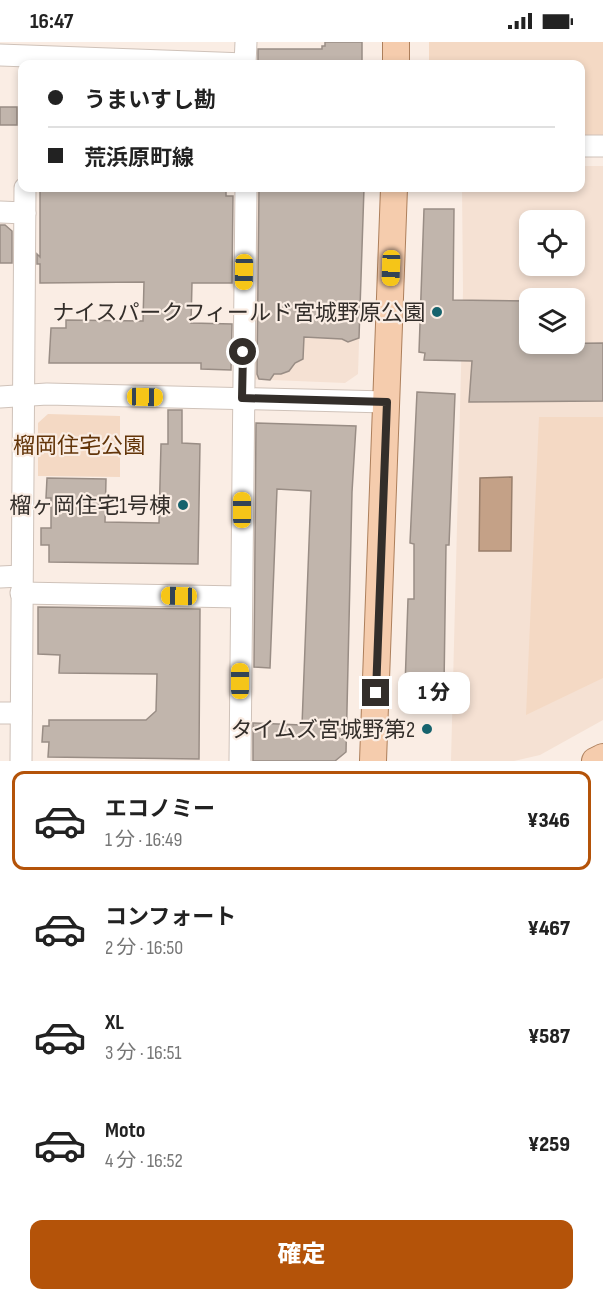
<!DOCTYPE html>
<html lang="ja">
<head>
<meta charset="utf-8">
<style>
	:root { --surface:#fff; --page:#f6f6f6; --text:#222; --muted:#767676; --line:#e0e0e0; --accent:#b45309 }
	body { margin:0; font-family:"Sofia Sans Condensed","Noto Sans JP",sans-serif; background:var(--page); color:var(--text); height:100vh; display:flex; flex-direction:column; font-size:22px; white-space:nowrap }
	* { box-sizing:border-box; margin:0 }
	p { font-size:20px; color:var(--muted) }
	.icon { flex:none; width:33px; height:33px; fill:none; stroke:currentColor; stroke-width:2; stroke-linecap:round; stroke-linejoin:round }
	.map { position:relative; height:719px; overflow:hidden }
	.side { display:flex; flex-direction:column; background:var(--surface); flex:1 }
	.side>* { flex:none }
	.hud { position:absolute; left:18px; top:18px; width:567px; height:132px; border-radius:12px; box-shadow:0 3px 9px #0003; display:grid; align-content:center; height:132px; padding:0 30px; background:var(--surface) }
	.fabs { position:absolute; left:519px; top:168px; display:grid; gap:12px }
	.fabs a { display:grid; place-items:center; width:66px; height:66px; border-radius:12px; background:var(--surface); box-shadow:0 3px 9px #0003; font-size:30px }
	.end { position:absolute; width:27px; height:27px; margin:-14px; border:8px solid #332e2a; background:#fff; box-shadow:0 0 0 3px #fff }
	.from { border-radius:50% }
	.bubble { position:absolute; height:42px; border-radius:12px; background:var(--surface); box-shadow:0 3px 9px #0003; font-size:20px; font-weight:800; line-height:42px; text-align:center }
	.car { position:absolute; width:18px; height:36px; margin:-18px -9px; border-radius:8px; box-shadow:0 0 4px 2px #0007; background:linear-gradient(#f5c518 24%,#345 0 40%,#f5c518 0 76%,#345 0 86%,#f5c518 0) }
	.hud b { display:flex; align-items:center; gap:21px; height:57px; font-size:22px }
	.hud b+b { border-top:2px solid var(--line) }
	.hud i { width:15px; height:15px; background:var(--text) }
	ul { padding:10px 0 0; list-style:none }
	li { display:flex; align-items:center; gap:18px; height:99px; margin:0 12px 9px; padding:0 18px; border:3px solid transparent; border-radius:12px }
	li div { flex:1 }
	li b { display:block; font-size:22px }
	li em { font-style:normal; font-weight:800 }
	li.current { border-color:var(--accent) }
	li>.icon { width:54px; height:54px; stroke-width:1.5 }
	.action { display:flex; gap:12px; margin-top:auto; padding:12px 30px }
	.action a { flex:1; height:69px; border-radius:12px; background:var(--accent); color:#fff; font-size:24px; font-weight:800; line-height:69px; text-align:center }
	.status { display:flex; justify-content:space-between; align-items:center; height:42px; padding:0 30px; background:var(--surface); direction:ltr }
	.status svg { height:16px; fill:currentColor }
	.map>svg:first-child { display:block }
	.built { fill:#f5e1d3; fill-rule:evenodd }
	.green { fill:#f4d9c4 }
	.water { fill:#c4a187; stroke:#987e6b; stroke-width:1.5 }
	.building { fill:#c1b5ac; stroke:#998d85; stroke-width:1.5 }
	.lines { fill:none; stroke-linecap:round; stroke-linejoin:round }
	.minor-casing { stroke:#cfc2b9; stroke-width:23 }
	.major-casing { stroke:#ad7f5b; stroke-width:28 }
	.minor { stroke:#fff; stroke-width:21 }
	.major { stroke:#f5ccad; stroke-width:26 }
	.route { stroke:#332e2a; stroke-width:8 }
	.poi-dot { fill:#16636d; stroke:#faede4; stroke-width:2 }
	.labels { text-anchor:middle; stroke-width:4.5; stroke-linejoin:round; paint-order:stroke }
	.poi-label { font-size:22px; fill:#332e2a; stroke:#faede4; text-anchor:end }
	.park-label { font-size:22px; fill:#623408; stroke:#faede4 }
</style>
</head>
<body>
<div class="status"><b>16:47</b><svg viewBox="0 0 49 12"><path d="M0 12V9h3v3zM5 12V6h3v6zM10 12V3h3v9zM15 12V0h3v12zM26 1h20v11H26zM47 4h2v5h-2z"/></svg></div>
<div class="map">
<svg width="603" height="719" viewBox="0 0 603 719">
	<rect width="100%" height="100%" fill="#faede4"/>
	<g class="built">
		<path d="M581,124H603V678L540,713L514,719H451L463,249L462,146H580ZM530,178H574V224H530ZM530,256H574V302H530Z"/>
		<path d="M254,146H364L358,332L345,341L249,337Z"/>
	</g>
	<g class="green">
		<path d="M429,0H603V97H581L580,22H429Z"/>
		<path d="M48,372L120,374V435L38,434V381Z"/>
		<path d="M539,375H603V636L526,673Z"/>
	</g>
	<path class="water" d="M512,435L511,509H479L480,436Z"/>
	<g class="building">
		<path d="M325,0H362V22H258V7H322V4H325Z"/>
		<rect x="0" y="65" width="17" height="18"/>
		<path d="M40,146H226V154H233L232,241H192L191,281L232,282L231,328L201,327V321H49L51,286H66V278L143,279L144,240L40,241V222H37V212L40,215Z"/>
		<path d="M259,146H364L359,296L348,300L342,297L304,295L303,317L295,321L289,329L281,332H274L270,338L259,337L257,332Z"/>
		<path d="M424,167H454L453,258L530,259V302L603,301V359L469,360L472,319L424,318L425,311L419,310Z"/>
		<path d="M0,183H5L12,189V221H0Z"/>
		<path d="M417,350L455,352L449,503H446L444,645H405L408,557H414V502L410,501Z"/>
		<path d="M168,368H182V401L200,402L198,522L49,520V503H41V486H51V456H46L47,436L106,437L105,480L159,481L161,402H168Z"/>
		<path d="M256,381L356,384L352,450L346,710L335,719H253V681L302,683L311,449L277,447L270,626L254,625Z"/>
		<path d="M38,565L200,567L199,717L48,715L49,700H42L43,684H49V678H146L156,669L157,632L59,631L60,613L38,612Z"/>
	</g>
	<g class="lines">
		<g class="minor-casing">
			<g id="minor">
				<path d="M0,13L245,22"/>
				<path d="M245,22L246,0"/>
				<path d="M580,104H603"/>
				<path d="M0,170L25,171"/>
				<path d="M0,355L47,352L387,360"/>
				<path d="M0,535L21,534"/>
				<path d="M21,551L241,555"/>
				<path d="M0,671H21"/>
				<path d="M21,719L25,146"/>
				<path d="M240,719L246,146"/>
			</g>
		</g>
		<g class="major-casing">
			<g id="major">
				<path d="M396,22V0"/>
				<path d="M373,719L394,146"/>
				<path d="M595,719L603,715"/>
			</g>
		</g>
		<use href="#minor" class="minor"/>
		<use href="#major" class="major"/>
	</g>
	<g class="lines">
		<path class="route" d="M243,310L242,356L387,360L376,651"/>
	</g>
	<g class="poi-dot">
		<circle cx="437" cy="270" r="6"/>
		<circle cx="183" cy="463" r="6"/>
		<circle cx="427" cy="687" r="6"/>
	</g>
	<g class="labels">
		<g class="poi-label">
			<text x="425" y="278">ナイスパークフィールド宮城野原公園</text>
			<text x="171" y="471">榴ヶ岡住宅1号棟</text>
			<text x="415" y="695">タイムズ宮城野第2</text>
		</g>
		<g class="park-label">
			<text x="79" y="411">榴岡住宅公園</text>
		</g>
	</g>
</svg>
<div class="fabs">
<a><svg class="icon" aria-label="locate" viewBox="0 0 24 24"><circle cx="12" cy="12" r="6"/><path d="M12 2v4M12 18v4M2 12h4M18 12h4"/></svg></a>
<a><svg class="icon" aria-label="layers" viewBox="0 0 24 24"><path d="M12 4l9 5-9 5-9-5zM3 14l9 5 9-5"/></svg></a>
</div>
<i class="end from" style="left:243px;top:310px"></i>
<i class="end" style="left:376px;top:651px"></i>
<div class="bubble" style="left:398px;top:630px;width:72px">1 分</div>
<i class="car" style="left:391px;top:226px;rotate:182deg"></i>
<i class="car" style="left:244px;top:230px;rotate:181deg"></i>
<i class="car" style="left:145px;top:355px;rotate:91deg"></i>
<i class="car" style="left:242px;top:468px;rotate:0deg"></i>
<i class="car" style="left:179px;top:554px;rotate:271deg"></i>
<i class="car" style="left:240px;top:639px;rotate:0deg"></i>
<div class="hud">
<b><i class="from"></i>うまいすし勘</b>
<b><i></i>荒浜原町線</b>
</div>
</div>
<section class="side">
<ul>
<li class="current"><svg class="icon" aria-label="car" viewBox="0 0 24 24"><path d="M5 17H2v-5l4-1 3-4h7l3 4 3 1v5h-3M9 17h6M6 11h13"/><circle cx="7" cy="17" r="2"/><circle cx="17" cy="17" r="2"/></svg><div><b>エコノミー</b><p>1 分 · 16:49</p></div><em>¥346</em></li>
<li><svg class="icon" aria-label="car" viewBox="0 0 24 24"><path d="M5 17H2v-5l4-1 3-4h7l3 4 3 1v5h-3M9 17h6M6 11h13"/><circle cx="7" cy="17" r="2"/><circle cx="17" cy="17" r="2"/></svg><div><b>コンフォート</b><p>2 分 · 16:50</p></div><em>¥467</em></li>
<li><svg class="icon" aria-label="car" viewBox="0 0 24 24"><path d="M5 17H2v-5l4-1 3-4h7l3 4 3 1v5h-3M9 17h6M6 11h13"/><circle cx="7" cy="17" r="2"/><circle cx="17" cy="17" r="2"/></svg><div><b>XL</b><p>3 分 · 16:51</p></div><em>¥587</em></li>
<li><svg class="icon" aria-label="car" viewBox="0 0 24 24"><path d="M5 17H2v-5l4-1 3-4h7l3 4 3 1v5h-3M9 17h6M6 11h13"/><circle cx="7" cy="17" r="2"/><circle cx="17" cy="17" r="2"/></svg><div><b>Moto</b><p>4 分 · 16:52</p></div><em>¥259</em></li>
</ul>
<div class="action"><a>確定</a></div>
</section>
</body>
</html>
